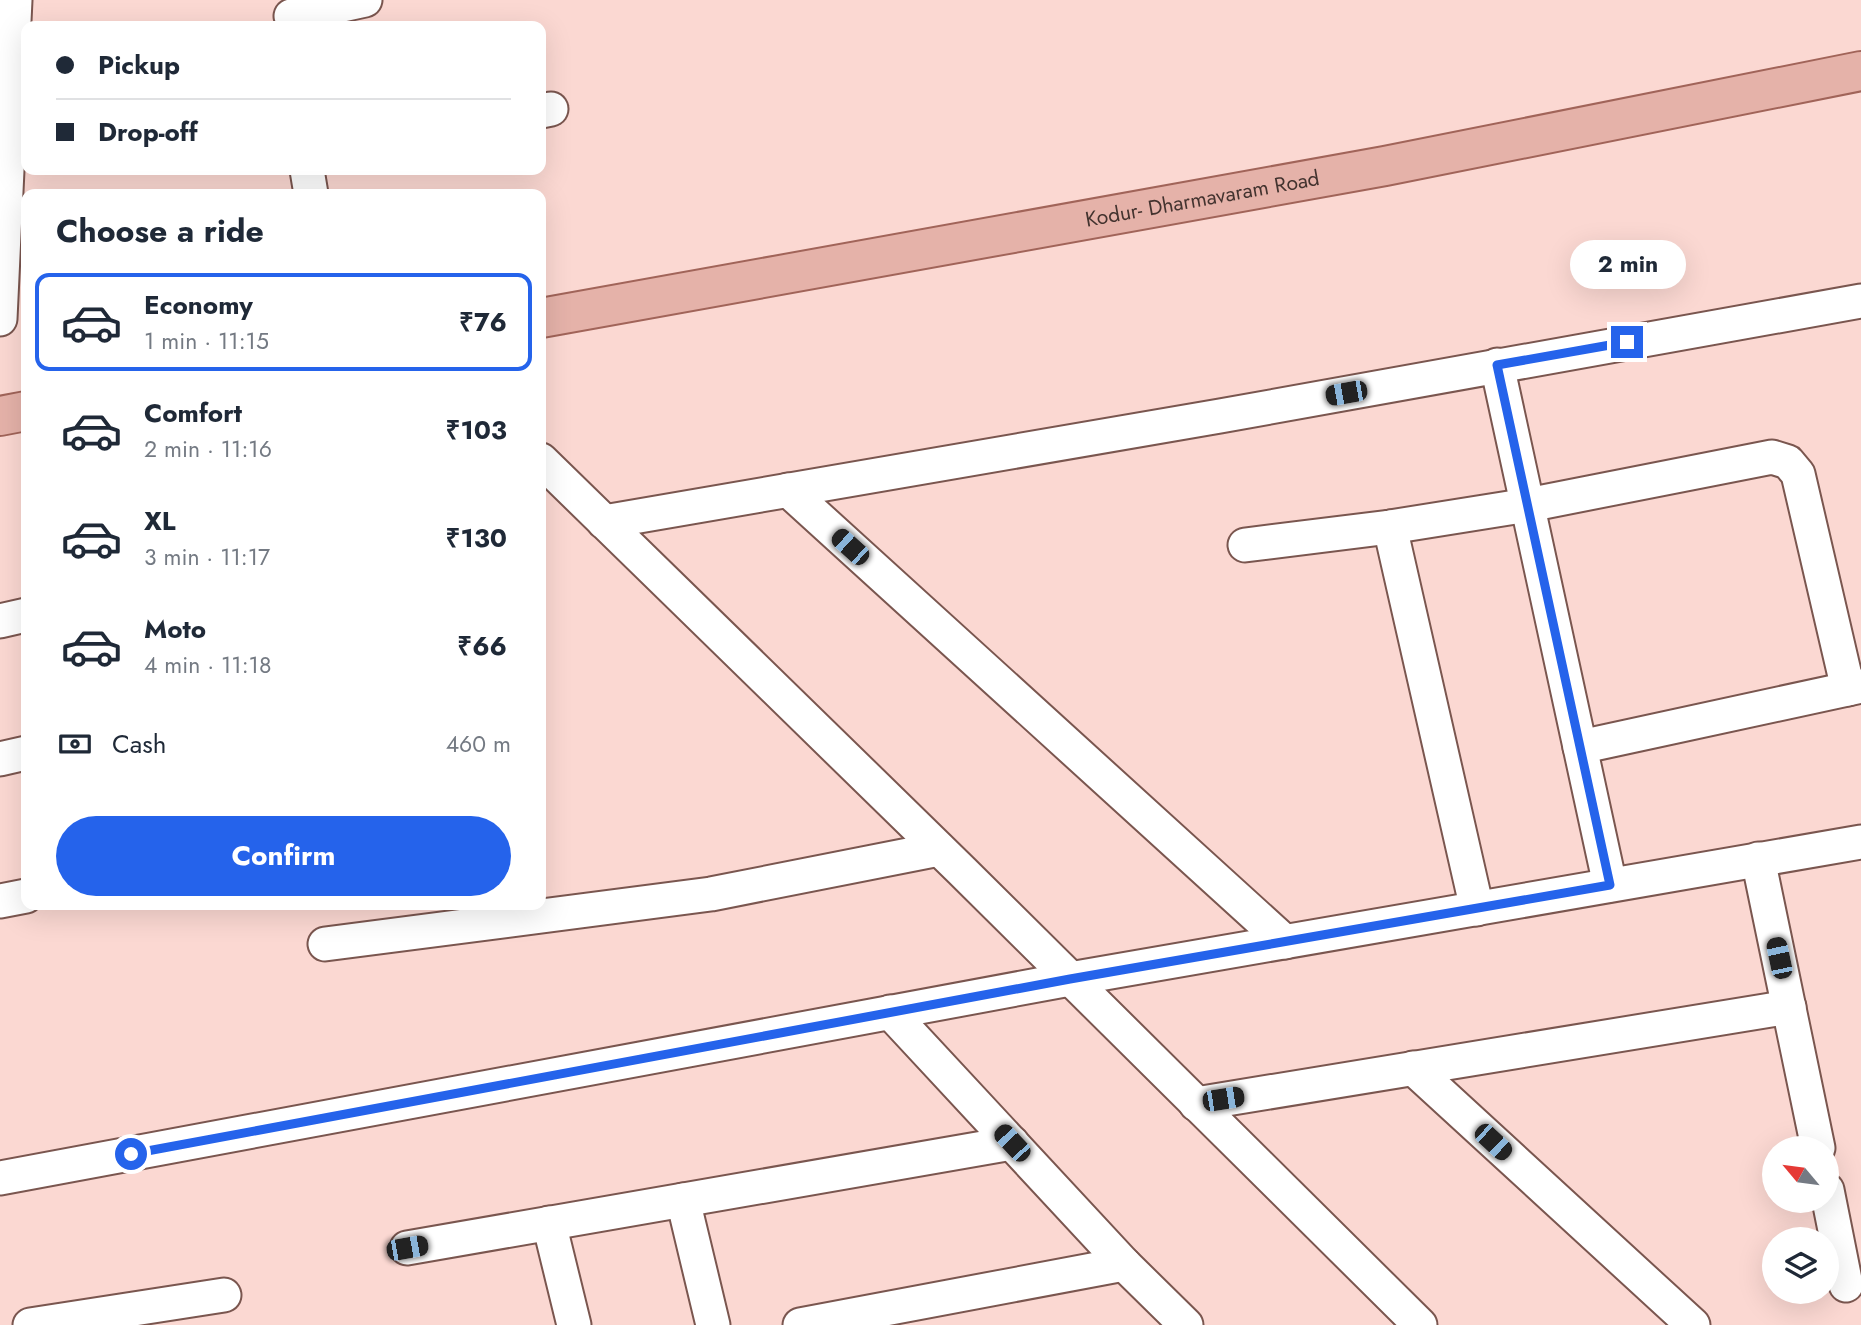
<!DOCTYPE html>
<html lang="en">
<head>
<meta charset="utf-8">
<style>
	:root { --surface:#fff; --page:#f6f6f7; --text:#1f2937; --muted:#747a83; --line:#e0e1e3; --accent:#2563eb }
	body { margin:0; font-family:Jost,sans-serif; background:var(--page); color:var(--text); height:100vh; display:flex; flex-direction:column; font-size:26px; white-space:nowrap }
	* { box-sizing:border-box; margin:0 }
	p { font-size:23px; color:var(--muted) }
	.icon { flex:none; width:38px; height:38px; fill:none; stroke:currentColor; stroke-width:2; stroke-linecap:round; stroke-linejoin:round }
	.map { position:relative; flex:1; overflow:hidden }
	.sheet { position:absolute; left:21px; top:189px; width:525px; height:721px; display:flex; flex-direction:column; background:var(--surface); border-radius:14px; box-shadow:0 7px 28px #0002 }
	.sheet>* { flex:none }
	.hud { position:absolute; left:21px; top:21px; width:525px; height:154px; border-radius:14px; box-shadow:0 7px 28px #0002; display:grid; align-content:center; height:154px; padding:0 35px; background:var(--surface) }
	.needle { width:46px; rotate:299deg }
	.tools { position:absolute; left:1762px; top:1136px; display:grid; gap:14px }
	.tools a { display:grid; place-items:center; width:77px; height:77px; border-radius:50%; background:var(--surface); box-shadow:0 7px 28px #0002; font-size:35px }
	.end { position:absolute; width:32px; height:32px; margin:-16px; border:9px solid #2563eb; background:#fff; box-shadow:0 0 0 4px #fff }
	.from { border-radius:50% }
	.bubble { position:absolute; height:49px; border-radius:24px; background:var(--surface); box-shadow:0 7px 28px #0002; font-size:23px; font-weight:700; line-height:49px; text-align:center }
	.car { position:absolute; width:21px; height:42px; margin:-21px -10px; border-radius:9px; box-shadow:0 0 5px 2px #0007; background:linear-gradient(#222 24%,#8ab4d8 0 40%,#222 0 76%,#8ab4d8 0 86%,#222 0) }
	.hud b { display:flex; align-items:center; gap:24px; height:66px; font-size:26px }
	.hud b+b { border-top:2px solid var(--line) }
	.hud i { width:18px; height:18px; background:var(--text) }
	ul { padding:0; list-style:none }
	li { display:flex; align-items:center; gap:21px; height:98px; margin:0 14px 10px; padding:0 21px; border:4px solid transparent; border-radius:14px }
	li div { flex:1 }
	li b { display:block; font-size:26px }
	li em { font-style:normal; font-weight:700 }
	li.current { border-color:var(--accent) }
	li>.icon { width:63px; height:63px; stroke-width:1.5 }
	h2 { padding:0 35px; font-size:32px; line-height:84px }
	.pay { display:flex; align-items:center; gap:18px; height:77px; padding:0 35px; font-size:26px }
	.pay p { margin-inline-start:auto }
	.primary-button { display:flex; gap:14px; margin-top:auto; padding:14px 35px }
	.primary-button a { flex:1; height:80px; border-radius:42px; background:var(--accent); color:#fff; font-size:28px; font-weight:700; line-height:80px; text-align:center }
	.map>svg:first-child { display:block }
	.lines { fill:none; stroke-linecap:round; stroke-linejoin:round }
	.minor-casing { stroke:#7a564f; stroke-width:37 }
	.primary-casing { stroke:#a16459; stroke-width:42 }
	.minor { stroke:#fff; stroke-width:33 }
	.primary { stroke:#e5b2a9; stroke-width:38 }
	.route { stroke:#2563eb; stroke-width:9 }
	.labels { text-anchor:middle; stroke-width:5; stroke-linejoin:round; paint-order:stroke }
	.street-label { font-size:21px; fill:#43332f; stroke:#fff }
</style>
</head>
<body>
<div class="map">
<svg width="1861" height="1325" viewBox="0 0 1861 1325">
	<rect width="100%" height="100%" fill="#fbd8d2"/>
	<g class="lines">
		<g class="minor-casing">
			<g id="minor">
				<path d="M291,16L365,0"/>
				<path d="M541,111L551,109"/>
				<path d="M307,170L311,194"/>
				<path d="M0,319L15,0"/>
				<path d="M1497,365L1610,885"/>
				<path d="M541,460L961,870L1420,1325"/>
				<path d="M788,490L1285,942"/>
				<path d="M604,522L1220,416L1861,301"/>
				<path d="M1390,527L1477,909"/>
				<path d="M1245,545L1390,527L1528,505L1772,457L1788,462L1798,474L1848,689"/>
				<path d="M0,621L26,615"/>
				<path d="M1580,747L1861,686"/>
				<path d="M0,759L26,753"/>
				<path d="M1758,859L1818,1148"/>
				<path d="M0,901L26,896"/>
				<path d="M325,944L711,894L939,849"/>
				<path d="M890,1012L1124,1264L1186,1325"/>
				<path d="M1413,1068L1693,1325"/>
				<path d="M1196,1104L1789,1007"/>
				<path d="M0,1178L1070,979L1861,842"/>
				<path d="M1827,1190L1846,1285"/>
				<path d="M683,1200L713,1325"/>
				<path d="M549,1223L574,1325"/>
				<path d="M407,1248L1012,1143"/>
				<path d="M30,1325L224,1295"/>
				<path d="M800,1325L1124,1264"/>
			</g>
		</g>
		<g class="primary-casing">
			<g id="primary">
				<path id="s1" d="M541,318L1385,166L1861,71"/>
				<path d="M0,416L26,411"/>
			</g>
		</g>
		<use href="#minor" class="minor"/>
		<use href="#primary" class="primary"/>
	</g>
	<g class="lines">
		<path class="route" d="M131,1154L1070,979L1610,885L1497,365L1627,342"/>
	</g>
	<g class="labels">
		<g class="street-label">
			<text dy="7" stroke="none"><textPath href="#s1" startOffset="672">Kodur- Dharmavaram Road</textPath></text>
		</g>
	</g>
</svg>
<div class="tools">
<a><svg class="needle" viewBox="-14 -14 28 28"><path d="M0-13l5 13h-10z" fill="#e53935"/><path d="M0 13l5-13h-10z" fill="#747a83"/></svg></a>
<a><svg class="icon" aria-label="layers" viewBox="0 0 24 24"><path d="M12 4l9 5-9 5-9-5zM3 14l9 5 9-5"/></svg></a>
</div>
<i class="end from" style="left:131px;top:1154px"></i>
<i class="end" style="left:1627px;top:342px"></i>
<div class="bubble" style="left:1570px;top:240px;width:116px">2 min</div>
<i class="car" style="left:1346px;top:393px;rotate:260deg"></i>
<i class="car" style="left:850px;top:547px;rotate:312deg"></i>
<i class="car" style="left:1779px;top:958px;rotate:348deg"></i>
<i class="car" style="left:1223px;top:1099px;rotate:81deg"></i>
<i class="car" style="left:1493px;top:1142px;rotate:133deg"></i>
<i class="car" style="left:1012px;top:1143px;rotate:317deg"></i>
<i class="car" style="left:407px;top:1248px;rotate:80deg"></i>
<div class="hud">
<b><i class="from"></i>Pickup</b>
<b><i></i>Drop-off</b>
</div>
<section class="sheet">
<h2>Choose a ride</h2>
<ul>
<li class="current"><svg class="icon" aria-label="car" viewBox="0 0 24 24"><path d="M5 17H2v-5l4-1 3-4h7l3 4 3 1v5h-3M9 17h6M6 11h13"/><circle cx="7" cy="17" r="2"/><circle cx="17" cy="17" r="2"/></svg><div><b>Economy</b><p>1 min · 11:15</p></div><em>₹76</em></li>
<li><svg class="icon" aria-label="car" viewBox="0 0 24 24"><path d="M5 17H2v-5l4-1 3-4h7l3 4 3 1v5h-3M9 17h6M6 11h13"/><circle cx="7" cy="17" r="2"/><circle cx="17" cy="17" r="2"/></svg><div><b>Comfort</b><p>2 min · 11:16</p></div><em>₹103</em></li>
<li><svg class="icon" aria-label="car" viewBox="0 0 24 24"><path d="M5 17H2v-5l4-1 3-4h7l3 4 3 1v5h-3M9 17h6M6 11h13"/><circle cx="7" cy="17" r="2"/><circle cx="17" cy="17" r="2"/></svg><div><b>XL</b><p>3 min · 11:17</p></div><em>₹130</em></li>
<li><svg class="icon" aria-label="car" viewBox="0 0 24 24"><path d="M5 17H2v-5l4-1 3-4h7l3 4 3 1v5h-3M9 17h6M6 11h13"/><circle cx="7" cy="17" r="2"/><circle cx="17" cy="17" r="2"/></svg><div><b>Moto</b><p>4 min · 11:18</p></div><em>₹66</em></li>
</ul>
<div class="pay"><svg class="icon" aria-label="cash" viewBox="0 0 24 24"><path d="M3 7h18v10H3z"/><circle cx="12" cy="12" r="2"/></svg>Cash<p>460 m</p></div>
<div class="primary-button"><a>Confirm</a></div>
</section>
</div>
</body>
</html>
